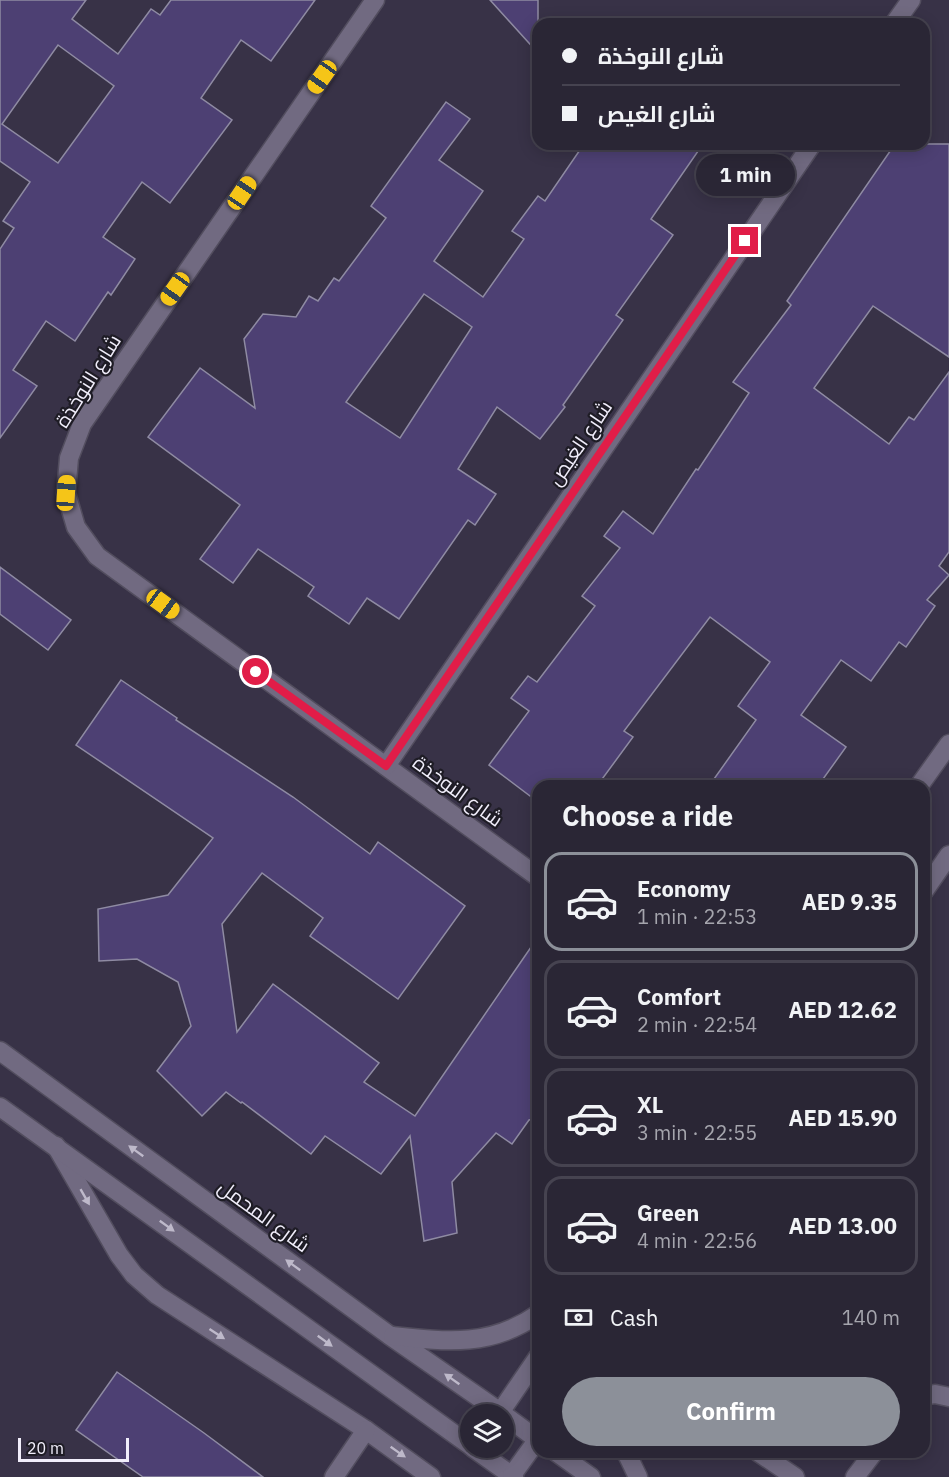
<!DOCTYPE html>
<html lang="en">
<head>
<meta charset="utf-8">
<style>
	:root { --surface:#2a2635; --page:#322e3d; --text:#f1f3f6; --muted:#a5a5ad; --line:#464350; --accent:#8c9099 }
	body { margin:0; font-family:"IBM Plex Sans",Cairo,sans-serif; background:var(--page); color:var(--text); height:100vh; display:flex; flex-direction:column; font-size:22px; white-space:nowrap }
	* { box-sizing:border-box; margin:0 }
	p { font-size:20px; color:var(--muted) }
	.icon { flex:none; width:33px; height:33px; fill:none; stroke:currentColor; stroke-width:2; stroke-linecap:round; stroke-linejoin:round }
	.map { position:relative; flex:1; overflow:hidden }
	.sheet { position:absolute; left:532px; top:780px; width:398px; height:678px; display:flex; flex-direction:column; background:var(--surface); border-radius:18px; box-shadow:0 3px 15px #0003,0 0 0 2px var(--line) }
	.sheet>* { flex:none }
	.hud { position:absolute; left:532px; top:18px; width:398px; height:132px; border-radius:18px; box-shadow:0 3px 15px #0003,0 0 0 2px var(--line); display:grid; align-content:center; height:132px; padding:0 30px; background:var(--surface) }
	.buttons { position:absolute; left:460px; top:1404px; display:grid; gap:12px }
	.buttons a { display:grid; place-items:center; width:54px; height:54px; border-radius:50%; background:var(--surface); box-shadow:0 3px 15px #0003,0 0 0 2px var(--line); font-size:30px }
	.scale { position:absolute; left:18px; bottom:15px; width:111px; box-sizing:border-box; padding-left:6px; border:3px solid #f1eefb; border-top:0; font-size:16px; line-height:21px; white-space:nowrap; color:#f1eefb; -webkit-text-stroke:4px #1e1c25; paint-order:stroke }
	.end { position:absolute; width:27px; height:27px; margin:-14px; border:8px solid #e11d48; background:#fff; box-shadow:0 0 0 3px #fff }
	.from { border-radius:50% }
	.bubble { position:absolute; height:42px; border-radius:21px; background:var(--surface); box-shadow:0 3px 15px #0003,0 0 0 2px var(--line); font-size:20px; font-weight:700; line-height:42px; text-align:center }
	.car { position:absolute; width:18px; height:36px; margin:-18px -9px; border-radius:8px; box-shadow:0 0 4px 2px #0007; background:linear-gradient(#f5c518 24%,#345 0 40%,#f5c518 0 76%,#345 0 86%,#f5c518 0) }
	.hud b { display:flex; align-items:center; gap:21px; height:57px; font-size:22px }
	.hud b+b { border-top:2px solid var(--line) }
	.hud i { width:15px; height:15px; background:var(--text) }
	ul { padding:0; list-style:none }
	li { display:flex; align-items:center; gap:18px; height:99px; margin:0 12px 9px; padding:0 18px; border:3px solid var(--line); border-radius:18px }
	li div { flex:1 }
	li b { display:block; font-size:22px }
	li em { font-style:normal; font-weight:700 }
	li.on { border-color:var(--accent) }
	li>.icon { width:54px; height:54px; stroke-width:1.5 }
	h2 { padding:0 30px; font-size:27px; line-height:72px }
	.pay { display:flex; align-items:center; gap:15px; height:66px; padding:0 30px; font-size:22px }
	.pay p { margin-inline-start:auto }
	.action { display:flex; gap:12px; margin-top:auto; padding:12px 30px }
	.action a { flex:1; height:69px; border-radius:36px; background:var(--accent); color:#fff; font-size:24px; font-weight:700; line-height:69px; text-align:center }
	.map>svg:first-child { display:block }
	.building { fill:#4d4073; stroke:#8f8ba3; stroke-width:1.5; fill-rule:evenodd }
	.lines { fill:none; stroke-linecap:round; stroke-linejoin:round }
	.service-casing { stroke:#524d5e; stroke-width:21 }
	.minor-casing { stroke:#524d5e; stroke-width:21 }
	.tertiary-casing { stroke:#524d5e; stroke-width:21 }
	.service { stroke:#716a81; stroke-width:18 }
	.minor { stroke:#716a81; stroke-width:18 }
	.tertiary { stroke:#716a81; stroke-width:18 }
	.oneway { fill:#beb9ca }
	.route { stroke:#e11d48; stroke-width:8 }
	.labels { text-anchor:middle; stroke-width:4.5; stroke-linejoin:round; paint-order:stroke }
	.street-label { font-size:20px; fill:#f1eefb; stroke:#1e1c25 }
</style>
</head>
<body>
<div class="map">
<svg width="949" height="1477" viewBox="0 0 949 1477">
	<rect width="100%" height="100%" fill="#383247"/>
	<g class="building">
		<path d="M0,0H86L72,19L118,54L151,9L160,15L171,0H315L271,61L241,40L201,98L232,120L170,203L142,182L103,237L135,259L111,295L108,292L75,341L46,321L13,370L37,386L0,438V249L14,228L3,221L30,182L0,161ZM58,45L114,86L58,163L2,124Z"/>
		<path d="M490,0H538V53Z"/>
		<path d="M446,102L470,119L439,160L483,191L434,261L483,297L524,239L512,231L538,196L545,201L584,144H703L651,219L673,235L616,315L623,320L563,405L565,407L540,439L497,407L458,469L496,494L475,525L468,520L399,619L367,598L349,624L308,596L314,587L258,549L233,583L200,559L240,505L148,437L200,368L255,408L244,339L263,314L296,317L309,296L318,301L334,278L339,281L386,218L371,206ZM424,294L472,327L400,438L346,402Z"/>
		<path d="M895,144H949V357L873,306L814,388L889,444L909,417L914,420L949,372V552L939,566L949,575L927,600L935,606L906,647L899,642L871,681L841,660L801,715L846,747L818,786H709L756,720L738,706L770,662L710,617L624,731L633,737L597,786H538V802L489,765L529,711L511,698L528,676L537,682L595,606L582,596L620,548L604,536L623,511L653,534L696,469L698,470L749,393L733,382L791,305L787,301Z"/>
		<path d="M0,567L71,620L48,650L0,614Z"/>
		<path d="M121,680L177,718L176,720L293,797L370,854L378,842L465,906L398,999L310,936L323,918L262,873L222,924L237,1032L273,984L379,1063L364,1082L415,1116L538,937V1118L529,1120L512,1144L496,1133L452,1182L457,1233L424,1241L410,1136L381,1174L325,1136L311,1154L242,1102L241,1103L226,1092L202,1116L157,1071L191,1026L178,982L137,959L99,961L98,909L168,895L213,838L76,745Z"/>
		<path d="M117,1372L204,1433L263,1477H143L76,1430Z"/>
	</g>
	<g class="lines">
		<g class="service-casing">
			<g id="service">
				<path d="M56,1146L119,1255L134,1275L157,1295L366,1430L431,1477"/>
				<path d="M924,1396L935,1394L949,1397"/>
				<path d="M758,1452L795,1477"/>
				<path d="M334,1477L366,1430"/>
				<path d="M855,1477L874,1452"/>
			</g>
		</g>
		<g class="minor-casing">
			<g id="minor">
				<path d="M375,0L82,424L69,458L66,493L76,527L97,556L538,877"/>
				<path d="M894,24L911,0"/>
				<path d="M386,766L812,144"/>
			</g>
		</g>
		<g class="tertiary-casing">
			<g id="tertiary">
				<path d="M919,786L949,744"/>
				<path d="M924,891L949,855"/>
				<path d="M0,1051L389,1335L503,1414"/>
				<path d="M0,1107L471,1446"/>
				<path d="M393,1336C448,1342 491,1347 538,1314"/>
				<path d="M499,1414L538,1357"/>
				<path d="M504,1415L538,1440"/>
				<path d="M473,1448L514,1477"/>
				<path d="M556,1452L591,1477"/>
				<path d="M626,1452L638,1477"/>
				<path d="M512,1475L538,1439"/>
			</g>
		</g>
		<use href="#service" class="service"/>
		<use href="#minor" class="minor"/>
		<use href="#tertiary" class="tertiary"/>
	</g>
	<defs><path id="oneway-solid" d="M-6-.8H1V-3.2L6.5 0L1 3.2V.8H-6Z" transform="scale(1.5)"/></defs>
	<g class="oneway">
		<use href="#oneway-solid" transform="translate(136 1151) rotate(-144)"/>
		<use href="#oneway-solid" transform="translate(85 1197) rotate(60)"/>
		<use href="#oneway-solid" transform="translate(167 1226) rotate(36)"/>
		<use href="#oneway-solid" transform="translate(293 1265) rotate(-144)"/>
		<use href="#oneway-solid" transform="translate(217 1334) rotate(33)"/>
		<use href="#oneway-solid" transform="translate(325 1341) rotate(36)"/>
		<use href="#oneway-solid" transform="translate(452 1379) rotate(-145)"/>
		<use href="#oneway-solid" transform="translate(398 1452) rotate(35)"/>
	</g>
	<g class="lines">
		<path class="route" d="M256,672L386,766L745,241"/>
	</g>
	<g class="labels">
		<g class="street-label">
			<text transform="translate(88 381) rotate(-58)" y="7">شارع النوخذة</text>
			<text transform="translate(580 443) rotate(-56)" y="7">شارع الغيص</text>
			<text transform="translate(458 791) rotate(36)" y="7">شارع النوخذة</text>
			<text transform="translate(264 1216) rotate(36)" y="7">شارع المحمل</text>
		</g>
	</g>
</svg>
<div class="buttons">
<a><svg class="icon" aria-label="layers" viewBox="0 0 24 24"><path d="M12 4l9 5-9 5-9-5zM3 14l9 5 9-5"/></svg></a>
</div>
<div class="scale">20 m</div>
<i class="end from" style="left:256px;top:672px"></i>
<i class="end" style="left:745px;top:241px"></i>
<div class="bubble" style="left:696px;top:154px;width:99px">1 min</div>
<i class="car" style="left:322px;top:77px;rotate:215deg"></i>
<i class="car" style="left:242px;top:193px;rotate:34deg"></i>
<i class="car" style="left:175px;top:289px;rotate:215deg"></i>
<i class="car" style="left:66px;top:493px;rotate:4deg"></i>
<i class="car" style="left:163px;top:604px;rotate:126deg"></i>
<div class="hud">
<b><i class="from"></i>شارع النوخذة</b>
<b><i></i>شارع الغيص</b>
</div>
<section class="sheet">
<h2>Choose a ride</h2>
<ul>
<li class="on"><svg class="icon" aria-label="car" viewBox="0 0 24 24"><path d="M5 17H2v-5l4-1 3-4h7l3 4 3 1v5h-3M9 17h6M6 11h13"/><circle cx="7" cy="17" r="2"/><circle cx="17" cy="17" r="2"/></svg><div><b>Economy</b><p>1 min · 22:53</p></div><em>AED 9.35</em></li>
<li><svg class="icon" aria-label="car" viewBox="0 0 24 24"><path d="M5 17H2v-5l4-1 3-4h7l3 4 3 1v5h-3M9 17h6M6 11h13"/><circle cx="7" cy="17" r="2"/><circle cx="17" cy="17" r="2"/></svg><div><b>Comfort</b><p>2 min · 22:54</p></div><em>AED 12.62</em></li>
<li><svg class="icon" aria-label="car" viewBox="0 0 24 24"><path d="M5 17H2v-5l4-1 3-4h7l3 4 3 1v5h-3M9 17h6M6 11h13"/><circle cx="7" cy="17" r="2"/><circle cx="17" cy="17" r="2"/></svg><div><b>XL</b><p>3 min · 22:55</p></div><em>AED 15.90</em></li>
<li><svg class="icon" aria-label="car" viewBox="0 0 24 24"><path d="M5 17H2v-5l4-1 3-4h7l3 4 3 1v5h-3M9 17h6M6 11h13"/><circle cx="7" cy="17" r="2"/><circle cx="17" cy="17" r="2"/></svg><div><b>Green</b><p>4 min · 22:56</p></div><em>AED 13.00</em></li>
</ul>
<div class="pay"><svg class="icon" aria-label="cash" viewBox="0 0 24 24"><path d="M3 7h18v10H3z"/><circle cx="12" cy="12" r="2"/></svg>Cash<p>140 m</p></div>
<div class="action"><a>Confirm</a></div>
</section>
</div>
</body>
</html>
